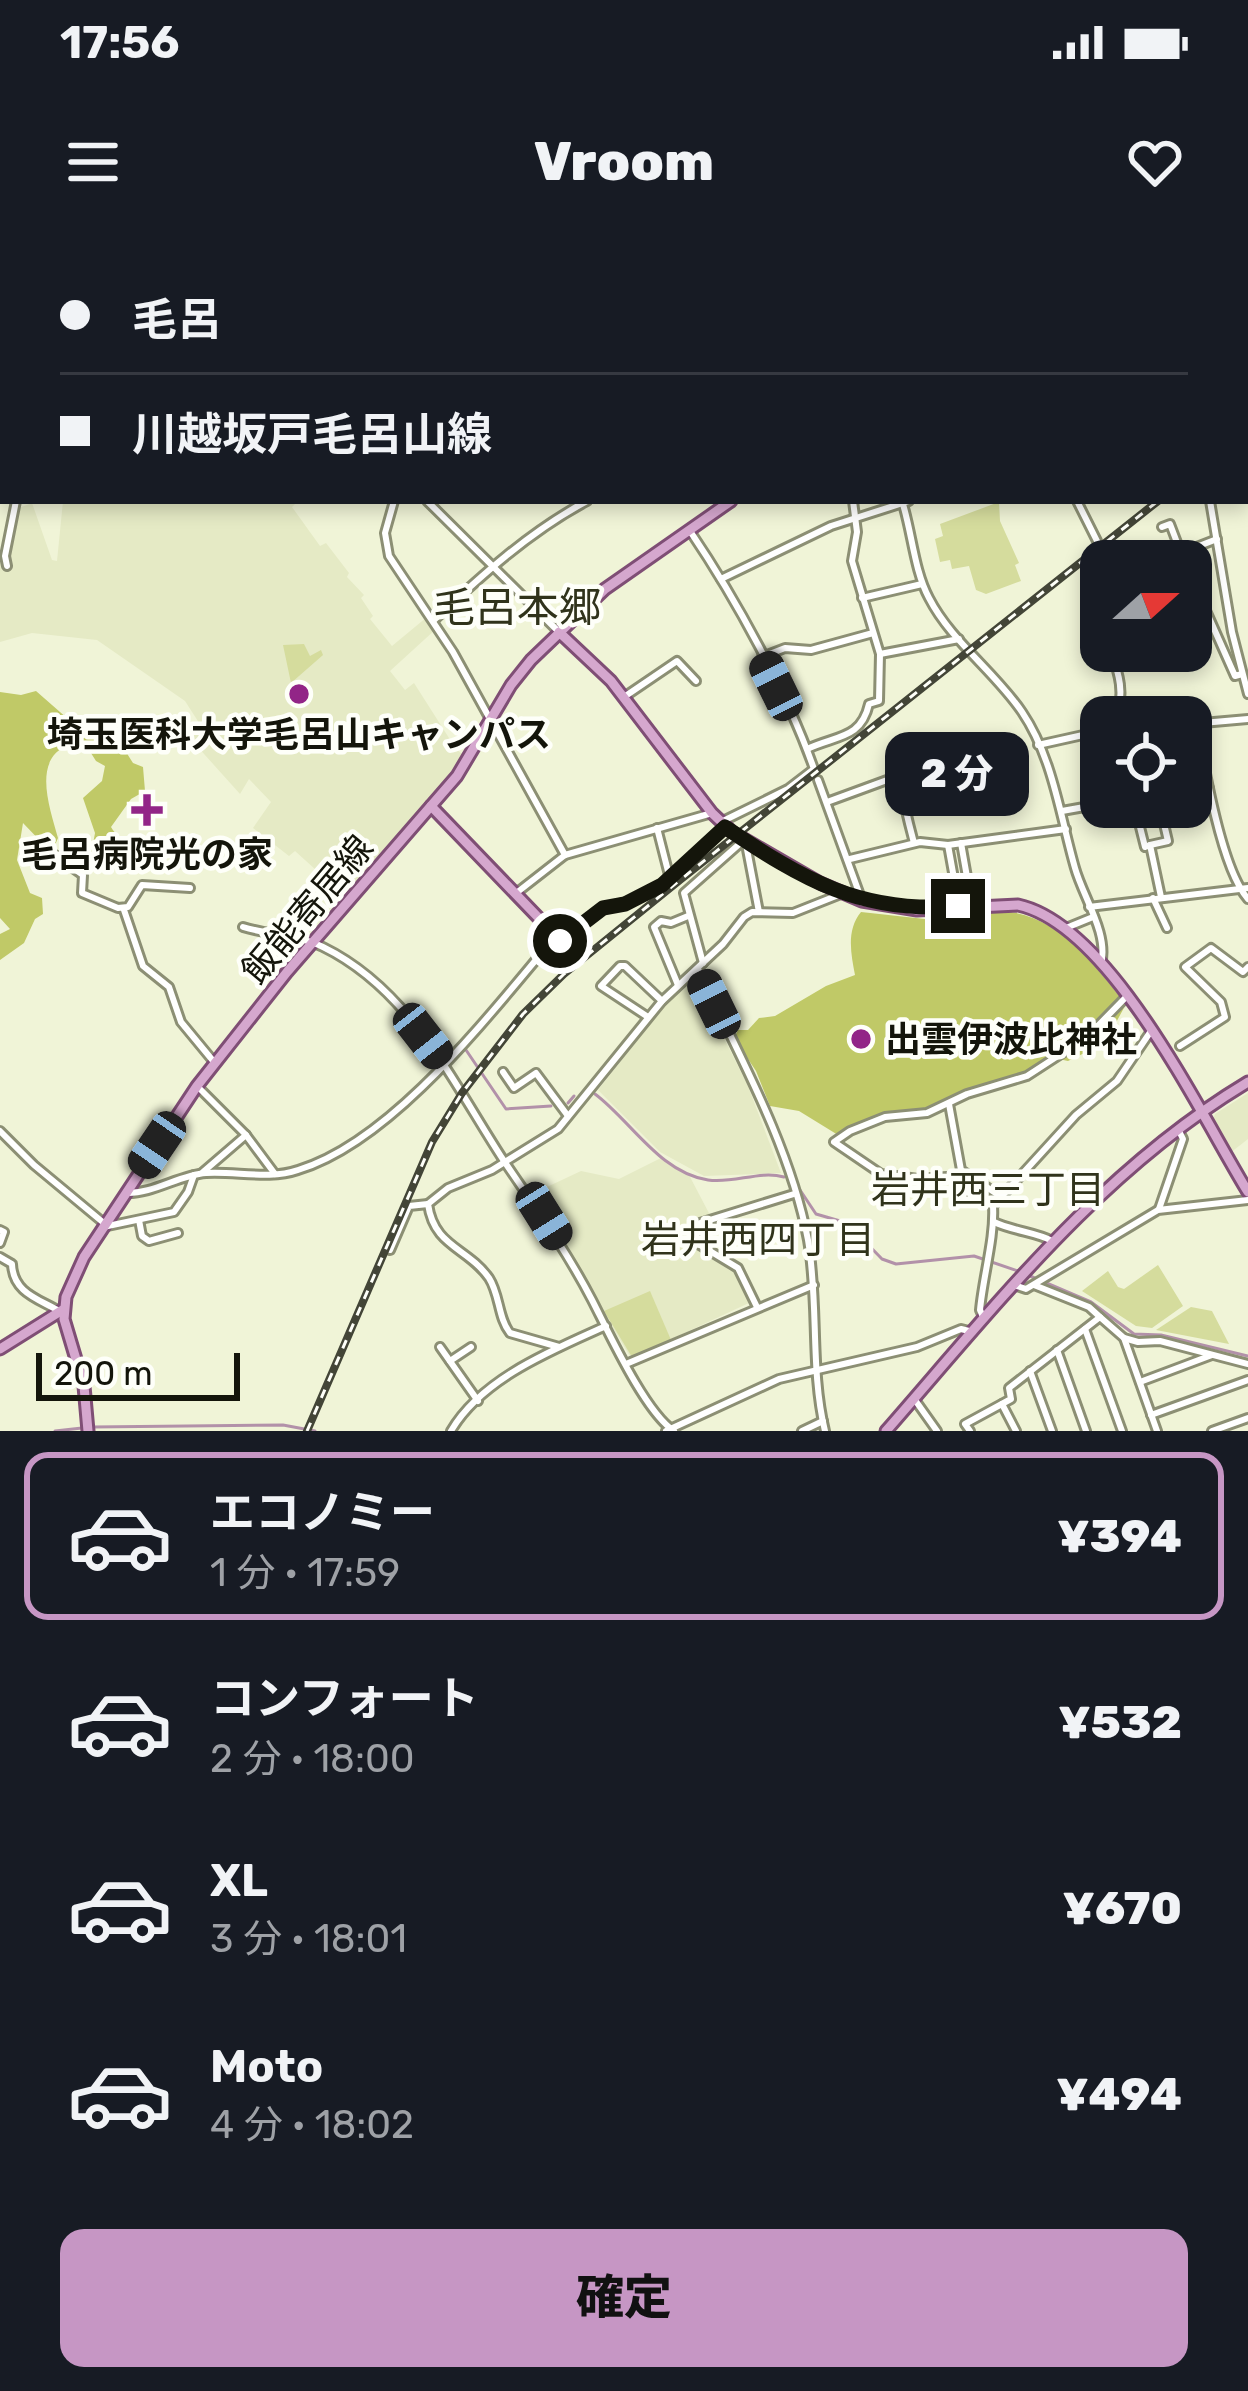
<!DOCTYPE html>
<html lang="ja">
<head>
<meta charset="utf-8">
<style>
	:root { --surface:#171b24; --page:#20242c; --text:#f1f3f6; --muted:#9ea1a6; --line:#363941; --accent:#c696c4 }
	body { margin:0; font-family:Rubik,"Noto Sans JP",sans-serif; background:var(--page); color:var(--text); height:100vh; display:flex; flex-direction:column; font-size:45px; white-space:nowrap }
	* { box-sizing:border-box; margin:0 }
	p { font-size:39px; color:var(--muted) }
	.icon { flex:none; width:66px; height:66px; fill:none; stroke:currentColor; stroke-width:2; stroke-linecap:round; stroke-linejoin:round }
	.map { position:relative; height:1191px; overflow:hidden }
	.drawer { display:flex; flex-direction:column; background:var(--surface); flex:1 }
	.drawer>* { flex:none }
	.top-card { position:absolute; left:0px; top:0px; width:1248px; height:264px; box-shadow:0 6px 18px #0003; display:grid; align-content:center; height:264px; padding:0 60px; background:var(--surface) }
	.needle { width:78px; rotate:69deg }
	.fabs { position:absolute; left:1080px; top:300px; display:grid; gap:24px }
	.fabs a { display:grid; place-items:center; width:132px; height:132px; border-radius:24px; background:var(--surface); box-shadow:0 6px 18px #0003; font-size:60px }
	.scale { position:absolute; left:36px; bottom:30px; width:204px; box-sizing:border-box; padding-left:12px; border:6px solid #14150b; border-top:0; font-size:33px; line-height:42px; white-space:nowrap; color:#14150b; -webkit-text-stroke:9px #fefff9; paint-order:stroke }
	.end { position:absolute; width:54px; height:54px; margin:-27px; border:15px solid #14150b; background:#fff; box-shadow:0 0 0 6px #fff }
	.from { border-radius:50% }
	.bubble { position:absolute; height:84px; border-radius:24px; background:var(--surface); box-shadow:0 6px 18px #0003; font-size:39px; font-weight:800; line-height:84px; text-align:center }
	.car { position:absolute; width:36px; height:72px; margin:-36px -18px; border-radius:15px; box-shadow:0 0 9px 3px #0007; background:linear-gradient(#222 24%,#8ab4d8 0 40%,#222 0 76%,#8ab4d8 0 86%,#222 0) }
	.top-card b { display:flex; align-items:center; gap:42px; height:114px; font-size:45px }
	.top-card b+b { border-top:3px solid var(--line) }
	.top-card i { width:30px; height:30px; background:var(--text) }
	ul { padding:21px 0 0; list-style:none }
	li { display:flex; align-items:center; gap:36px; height:168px; margin:0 24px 18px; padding:0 36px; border:6px solid transparent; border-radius:24px }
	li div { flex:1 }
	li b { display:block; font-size:45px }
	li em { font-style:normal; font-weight:800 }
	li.on { border-color:var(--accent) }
	li>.icon { width:108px; height:108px; stroke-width:1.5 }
	.primary-button { display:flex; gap:24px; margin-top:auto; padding:24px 60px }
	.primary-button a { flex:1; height:138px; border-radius:24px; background:var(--accent); color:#111; font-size:48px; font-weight:800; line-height:138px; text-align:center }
	.status { display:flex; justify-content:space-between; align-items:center; height:84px; padding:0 60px; background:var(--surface); direction:ltr }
	.status svg { height:33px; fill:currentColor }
	header { display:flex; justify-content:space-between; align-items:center; height:156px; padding:0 60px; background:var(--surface); font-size:54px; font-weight:800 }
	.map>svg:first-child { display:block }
	.built { fill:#e5eac5 }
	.green { fill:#d5dc9d }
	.forest { fill:#c0c967 }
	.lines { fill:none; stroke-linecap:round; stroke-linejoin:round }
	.stream { stroke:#b291a9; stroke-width:3 }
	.river { stroke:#f6c6ed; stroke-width:12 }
	.minor-casing { stroke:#8c8f74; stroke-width:12 }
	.major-casing { stroke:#7f4e75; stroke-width:15 }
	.minor { stroke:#fff; stroke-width:6 }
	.major { stroke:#d5a7ce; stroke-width:9 }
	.rail-casing { stroke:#434537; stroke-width:8 }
	.rail { stroke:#fefff9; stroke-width:3; stroke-dasharray:9; stroke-linecap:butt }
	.route { stroke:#14150b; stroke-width:15 }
	.poi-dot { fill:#922587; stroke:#fefff9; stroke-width:4.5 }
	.labels { text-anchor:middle; stroke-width:9; stroke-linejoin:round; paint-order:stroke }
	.poi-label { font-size:36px; font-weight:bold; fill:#14150b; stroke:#fefff9 }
	.street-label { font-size:36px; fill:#14150b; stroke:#fefff9 }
	.neighbourhood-label { font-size:39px; fill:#30331b; stroke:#fefff9 }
	.quarter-label { font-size:42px; fill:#30331b; stroke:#fefff9 }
</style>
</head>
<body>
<div class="status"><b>17:56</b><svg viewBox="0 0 49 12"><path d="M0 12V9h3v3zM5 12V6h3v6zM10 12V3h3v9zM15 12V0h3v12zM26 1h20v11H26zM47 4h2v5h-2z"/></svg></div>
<header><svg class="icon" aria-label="menu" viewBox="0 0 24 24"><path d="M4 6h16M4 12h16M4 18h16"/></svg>Vroom<svg class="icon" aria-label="heart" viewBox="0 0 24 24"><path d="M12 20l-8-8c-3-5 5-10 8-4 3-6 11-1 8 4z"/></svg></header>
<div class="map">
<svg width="1248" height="1191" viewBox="0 0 1248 1191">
	<rect width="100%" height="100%" fill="#f0f4d7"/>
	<g class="built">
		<path d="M63,261H298L292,267L320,306L326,303L349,333L347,337L364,355L361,358L373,376L370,379L392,406L427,377L436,389L390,431L405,450L414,443L456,509L466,517L351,651L325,622L316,630L295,611L289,616L253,588L271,562L249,539L240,554L196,505L191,497L203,489L185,461L97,400L32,393L0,402V320H6L19,268L32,263L52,320L57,321Z"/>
		<path d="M695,740L748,846L781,933L704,936L660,912L598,850L666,764Z"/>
		<path d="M1248,853V899L1230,913L1212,882L1215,874Z"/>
		<path d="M661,918L689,935L711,977L698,981L690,990L698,1008L735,1030L751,1062L631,1118L532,954L581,931L619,939Z"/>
	</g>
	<g class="green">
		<path d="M999,262L1000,281L1019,323L1015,325L1021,341L986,354L976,350L969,326L952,329L950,320L940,322L935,299L943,296L940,284Z"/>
		<path d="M304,404L310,416L321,410L323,415L291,443L283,405Z"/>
		<path d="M1158,1025L1183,1066L1152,1088L1136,1086L1082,1051L1108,1031L1118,1047L1124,1049Z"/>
		<path d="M650,1051L671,1100L632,1117L604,1071Z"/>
		<path d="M1191,1067L1212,1071L1229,1104L1156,1090Z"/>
	</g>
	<g class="forest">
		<path d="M36,451L68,479C102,476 117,496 133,523L143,527L145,551L131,559L111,587C118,600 131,600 137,615L133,625L125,621L112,630L96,624L91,615L95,593L83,558L102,541L105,526L96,521L84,502C27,507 49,565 58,598L55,605L47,608L23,583L17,620L30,653L42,658L43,674L35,679L24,703L0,720V694L10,689L0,678V452L21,455Z"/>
		<path d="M1001,671C1058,674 1092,722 1126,764L1105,803L1068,821L1054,818L1017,836L959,852L931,868L890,872L838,895L799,871L770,866L756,831L734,798L738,790H748L759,778L775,776L826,746L855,735C851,714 846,690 861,672L925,679Z"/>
	</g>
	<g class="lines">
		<g class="stream">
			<path d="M466,810L506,869L551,866"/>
			<path d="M595,854C631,881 660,933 708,940C734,944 759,930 784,937"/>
			<path d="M568,863L574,856"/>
			<path d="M800,950L816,974L847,983L882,1019L896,1024L974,1016L1021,1032"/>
			<path d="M1030,1036L1091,1062L1134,1094L1161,1095L1248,1116"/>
			<path d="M93,1187L283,1185L315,1191"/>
			<path d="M55,1191L82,1188"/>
		</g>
		<g class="river">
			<path d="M518,0L520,3"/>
			<path d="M1062,0V3"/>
			<path d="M0,114L3,113"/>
		</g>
		<g class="minor-casing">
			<g id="minor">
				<path d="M318,0L319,3"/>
				<path d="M666,0L671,3"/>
				<path d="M861,0L863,3"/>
				<path d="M18,3L22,0"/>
				<path d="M760,3L763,0"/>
				<path d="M925,3L926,0"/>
				<path d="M979,3L981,0"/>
				<path d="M1160,3L1162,0"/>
				<path d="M1216,3L1220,0"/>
				<path d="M1245,9L1248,8"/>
				<path d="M0,24L3,20"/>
				<path d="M1245,35L1248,32"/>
				<path d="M1245,89L1248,87"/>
				<path d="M0,124L3,123"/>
				<path d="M0,161H3"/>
				<path d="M0,232L3,231"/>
				<path d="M1245,258H1248"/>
				<path d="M394,261L385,293L389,316L453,412L565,615"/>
				<path d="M427,261L559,392"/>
				<path d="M902,261C912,292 914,330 929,358C951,401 995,432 1022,472C1053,518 1060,576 1075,628C1083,657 1109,694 1101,724"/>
				<path d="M1077,261L1097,301"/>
				<path d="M1210,261L1232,392L1248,454"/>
				<path d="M1162,287L1170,284L1184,321"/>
				<path d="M690,291C736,359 787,452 814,529L788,549L721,582"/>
				<path d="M1181,313L1217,299"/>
				<path d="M1110,321L1109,317L1129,307L1135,321"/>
				<path d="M7,326L5,316L16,261"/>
				<path d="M1191,337L1235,436L1242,434"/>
				<path d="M721,339L831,286L909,261"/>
				<path d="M862,358L922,344"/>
				<path d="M434,380C481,336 529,292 587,261"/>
				<path d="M1111,411C1119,434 1125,454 1116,477"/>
				<path d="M880,414L959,399"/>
				<path d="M762,417L785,408L811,410L873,393"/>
				<path d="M624,457L677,421L696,441"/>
				<path d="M1197,483C1204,526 1221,628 1248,659"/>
				<path d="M1191,484L1248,479"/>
				<path d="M1038,505L1101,491"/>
				<path d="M807,509C837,495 861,499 869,464L879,461L880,414L852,321L857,292L853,261"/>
				<path d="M818,540L861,658"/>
				<path d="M900,547L964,538L960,514L896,523C901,550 907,577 914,603"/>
				<path d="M1191,552L1209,548"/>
				<path d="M827,562L898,536"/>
				<path d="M1135,567L1145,607L1150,605L1161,657"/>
				<path d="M1062,571L1101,564"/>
				<path d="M657,588L670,639"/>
				<path d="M961,603L972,665"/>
				<path d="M948,605L959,666"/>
				<path d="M1150,605L1168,601L1160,567"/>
				<path d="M49,611L83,635L82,653L118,668L128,667L142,645L190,648"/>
				<path d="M850,619L920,602L948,605L1066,589"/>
				<path d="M515,654L565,615L712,573"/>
				<path d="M1153,658L1167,688"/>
				<path d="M1089,667L1248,648"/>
				<path d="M124,670L143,726L169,747L181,782L214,822"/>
				<path d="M243,687C269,695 299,695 323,707C411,750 453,843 504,921C535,967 566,1010 592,1060C609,1093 645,1172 674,1191"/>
				<path d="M1066,688L1093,677"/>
				<path d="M703,723L684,653L745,599L759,672"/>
				<path d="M698,729C739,815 790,906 808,1000C819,1064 810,1130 825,1191"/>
				<path d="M678,745L654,687L661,681L671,683L688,676"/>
				<path d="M648,777L601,746L620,726H625L662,761"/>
				<path d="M1180,806L1225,777L1221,762L1185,727L1211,708L1243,732L1248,727"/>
				<path d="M503,832L514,848L536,833L568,876"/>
				<path d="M197,846L246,895L275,934"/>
				<path d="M949,864L961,930L1000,956"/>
				<path d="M0,891L34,925L105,984"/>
				<path d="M203,932L246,895"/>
				<path d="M126,953C153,954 179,935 206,933C236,931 269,940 298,930C394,901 492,771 556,696L560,701L603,668L634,660L670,639L725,587"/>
				<path d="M993,966L984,958L966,952L961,936L918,939L881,934L834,902L850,891L885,877L927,873L967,854L1027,836L1087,797L1128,755"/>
				<path d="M1159,969L1183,899L1179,891"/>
				<path d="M139,980L142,996L149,1001L178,993"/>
				<path d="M994,982C1013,991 1039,993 1052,1001"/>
				<path d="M103,987L174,972L188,952L194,935"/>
				<path d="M0,990L4,992L0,1003"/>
				<path d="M390,1010L409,966L428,964"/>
				<path d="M0,1017L12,1024C13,1053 39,1059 59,1071"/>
				<path d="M1014,1045L1026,1049L1158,970L1248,960"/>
				<path d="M1034,1045L1089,1067L1100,1077"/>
				<path d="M757,1067L738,1028L700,1005L693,989L700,983L794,954"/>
				<path d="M984,1079L980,1070C983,1037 995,997 993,966L1076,875L1117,841L1151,791"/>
				<path d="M1085,1089L1122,1191"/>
				<path d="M1124,1098L1157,1191"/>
				<path d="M440,1107L478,1161"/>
				<path d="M559,1107L510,1093C498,1078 500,1055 489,1038C467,1007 434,1007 428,964L448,948L492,930L558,889L662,761L723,704L744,677L752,672L793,673L841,654"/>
				<path d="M1057,1110L1086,1191"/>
				<path d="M450,1121L471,1107"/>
				<path d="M626,1124L814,1045"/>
				<path d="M1030,1131L1052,1191"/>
				<path d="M1140,1142L1212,1115"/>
				<path d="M915,1160L937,1191"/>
				<path d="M1002,1164L1016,1191"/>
				<path d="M1151,1175L1248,1140"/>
				<path d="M451,1191C482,1138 553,1110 606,1086"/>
				<path d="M666,1191L779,1139L917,1107L961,1089L973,1092"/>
				<path d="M802,1191L823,1181"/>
				<path d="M970,1191L965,1184L1011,1159L1009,1148L1100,1077L1124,1098L1138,1102L1160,1101L1248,1124"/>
				<path d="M1212,1191L1248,1178"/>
			</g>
		</g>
		<g class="major-casing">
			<g id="major">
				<path d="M1245,146H1248"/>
				<path d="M559,392L611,441L712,573L732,592L820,643L862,661L917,670L1018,665C1111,685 1200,874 1248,952"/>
				<path d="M431,566L556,696"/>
				<path d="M0,1109L64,1069"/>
				<path d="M88,1191L84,1146L64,1079L66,1057L84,1017L197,846L287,732L457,536L511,445L531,420L605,349L731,261"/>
				<path d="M886,1191C997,1064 1101,930 1248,842"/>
			</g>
		</g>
		<use href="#minor" class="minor"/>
		<use href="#major" class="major"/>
		<g class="rail-casing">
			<g id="rail">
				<path d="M1245,210L1248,209"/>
				<path d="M307,1191L432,902L462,853L523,774L564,734L680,640L1158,261"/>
			</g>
		</g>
		<use href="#rail" class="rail"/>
	</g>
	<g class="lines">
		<path class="route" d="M560,701L603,668L625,664L662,645L725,587C803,640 862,674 958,666"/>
	</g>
	<g class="poi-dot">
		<circle cx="299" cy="454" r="12"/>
		<path d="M141 552h12v12h12v12h-12v12h-12v-12h-12v-12h12z"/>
		<circle cx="861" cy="799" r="12"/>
	</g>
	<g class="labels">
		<g class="poi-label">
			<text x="299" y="507">埼玉医科大学毛呂山キャンパス</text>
			<text x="147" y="627">毛呂病院光の家</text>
			<text x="885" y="812" text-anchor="start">出雲伊波比神社</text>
		</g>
		<g class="street-label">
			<text transform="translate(307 669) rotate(-50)" y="13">飯能寄居線</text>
		</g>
		<g class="neighbourhood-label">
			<text x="988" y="963">岩井西三丁目</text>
			<text x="758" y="1013">岩井西四丁目</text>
		</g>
		<g class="quarter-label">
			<text x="517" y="382">毛呂本郷</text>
		</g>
	</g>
</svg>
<div class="fabs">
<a><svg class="needle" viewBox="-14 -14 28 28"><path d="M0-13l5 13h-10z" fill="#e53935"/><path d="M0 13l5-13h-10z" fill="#9ea1a6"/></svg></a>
<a><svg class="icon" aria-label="locate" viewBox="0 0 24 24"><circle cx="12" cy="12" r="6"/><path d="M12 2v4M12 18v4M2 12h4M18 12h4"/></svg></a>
</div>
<div class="scale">200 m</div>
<i class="end from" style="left:560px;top:701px"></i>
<i class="end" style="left:958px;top:666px"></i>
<div class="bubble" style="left:885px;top:492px;width:144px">2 分</div>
<i class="car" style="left:776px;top:446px;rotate:334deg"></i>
<i class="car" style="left:714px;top:764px;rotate:334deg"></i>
<i class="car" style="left:423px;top:796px;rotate:142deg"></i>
<i class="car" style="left:157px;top:905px;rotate:214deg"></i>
<i class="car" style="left:544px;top:976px;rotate:148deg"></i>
<div class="top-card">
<b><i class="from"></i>毛呂</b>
<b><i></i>川越坂戸毛呂山線</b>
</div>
</div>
<section class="drawer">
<ul>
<li class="on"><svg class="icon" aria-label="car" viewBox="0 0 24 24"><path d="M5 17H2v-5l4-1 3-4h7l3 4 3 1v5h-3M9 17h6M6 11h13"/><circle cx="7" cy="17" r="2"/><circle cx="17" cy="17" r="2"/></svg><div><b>エコノミー</b><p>1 分 · 17:59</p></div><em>¥394</em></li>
<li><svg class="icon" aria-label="car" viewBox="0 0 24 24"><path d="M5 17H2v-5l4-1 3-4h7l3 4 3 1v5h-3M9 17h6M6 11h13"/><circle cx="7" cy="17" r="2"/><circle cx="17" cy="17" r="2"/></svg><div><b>コンフォート</b><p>2 分 · 18:00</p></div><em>¥532</em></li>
<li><svg class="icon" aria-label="car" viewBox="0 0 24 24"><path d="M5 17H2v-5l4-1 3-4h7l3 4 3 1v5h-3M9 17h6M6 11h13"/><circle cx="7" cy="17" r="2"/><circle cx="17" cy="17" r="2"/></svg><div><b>XL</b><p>3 分 · 18:01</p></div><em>¥670</em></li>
<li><svg class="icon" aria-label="car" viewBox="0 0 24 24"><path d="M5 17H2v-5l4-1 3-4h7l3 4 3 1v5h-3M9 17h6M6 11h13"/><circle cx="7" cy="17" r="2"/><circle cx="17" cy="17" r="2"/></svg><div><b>Moto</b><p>4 分 · 18:02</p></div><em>¥494</em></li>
</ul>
<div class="primary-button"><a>確定</a></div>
</section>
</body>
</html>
